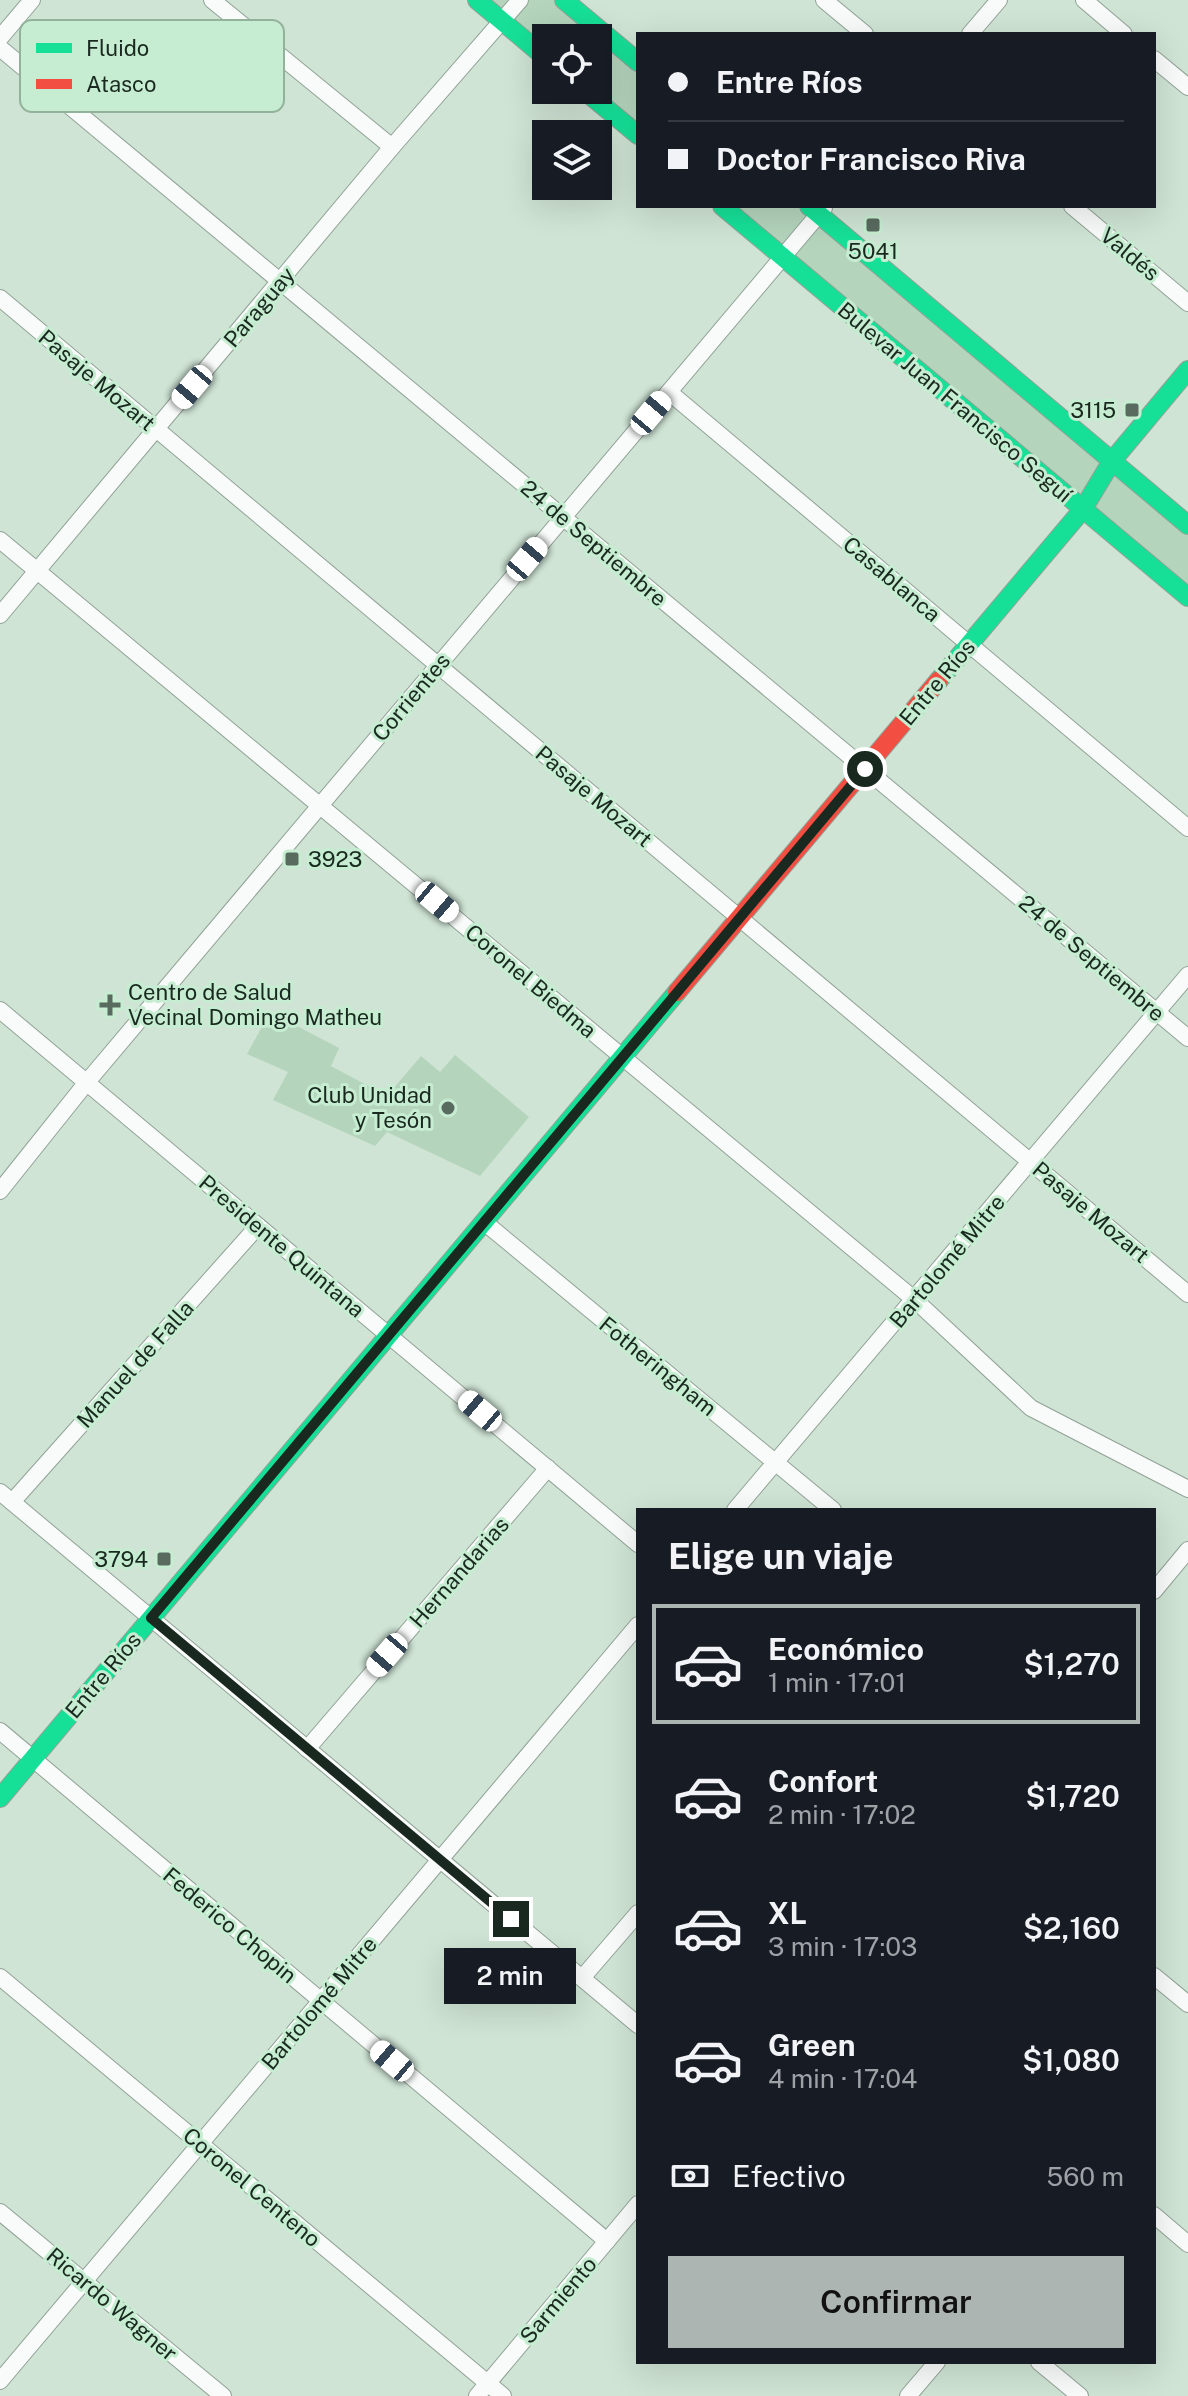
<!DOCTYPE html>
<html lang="es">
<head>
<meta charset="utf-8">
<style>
	:root { --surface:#171b24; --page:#20242c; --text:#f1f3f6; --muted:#9ea1a6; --line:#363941; --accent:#adb5b2 }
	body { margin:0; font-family:"Public Sans",sans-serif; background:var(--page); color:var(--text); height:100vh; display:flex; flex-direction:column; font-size:30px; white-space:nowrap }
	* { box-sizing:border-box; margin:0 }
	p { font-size:26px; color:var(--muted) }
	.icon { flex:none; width:44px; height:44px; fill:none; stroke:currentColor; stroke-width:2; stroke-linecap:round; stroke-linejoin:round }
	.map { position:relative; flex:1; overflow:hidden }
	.panel { position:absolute; left:636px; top:1508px; width:520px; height:856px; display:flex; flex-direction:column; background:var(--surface); border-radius:0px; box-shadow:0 8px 32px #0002 }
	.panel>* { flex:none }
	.banner { position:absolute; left:636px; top:32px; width:520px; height:176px; border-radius:0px; box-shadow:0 8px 32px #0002; display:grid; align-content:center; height:176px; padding:0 32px; background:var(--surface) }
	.controls { position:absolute; left:532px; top:24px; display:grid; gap:16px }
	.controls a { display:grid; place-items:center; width:80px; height:80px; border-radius:0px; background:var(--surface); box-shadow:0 8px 32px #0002; font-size:40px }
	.end { position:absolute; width:36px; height:36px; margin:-18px; border:10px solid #1a291f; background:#fff; box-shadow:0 0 0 4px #fff }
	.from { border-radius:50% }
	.bubble { position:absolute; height:56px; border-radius:0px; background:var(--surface); box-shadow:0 8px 32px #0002; font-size:26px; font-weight:600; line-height:56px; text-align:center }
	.car { position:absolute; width:24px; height:48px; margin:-24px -12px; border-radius:10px; box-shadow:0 0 6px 2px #0007; background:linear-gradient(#fff 24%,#345 0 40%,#fff 0 76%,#345 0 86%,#fff 0) }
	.banner b { display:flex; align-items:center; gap:28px; height:76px; font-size:30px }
	.banner b+b { border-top:2px solid var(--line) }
	.banner i { width:20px; height:20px; background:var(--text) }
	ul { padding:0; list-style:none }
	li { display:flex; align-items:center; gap:24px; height:120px; margin:0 16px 12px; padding:0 16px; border:4px solid transparent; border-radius:0px }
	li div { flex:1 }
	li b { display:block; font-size:30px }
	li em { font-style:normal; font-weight:600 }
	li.on { border-color:var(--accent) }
	li>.icon { width:72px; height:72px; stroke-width:1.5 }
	h2 { padding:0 32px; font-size:36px; line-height:96px }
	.pay { display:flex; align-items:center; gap:20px; height:88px; padding:0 32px; font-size:30px }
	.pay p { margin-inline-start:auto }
	.cta { display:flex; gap:16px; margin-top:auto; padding:16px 32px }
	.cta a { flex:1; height:92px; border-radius:0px; background:var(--accent); color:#111; font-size:32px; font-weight:600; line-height:92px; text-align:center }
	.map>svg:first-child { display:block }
	.green { fill:#b4d4bc }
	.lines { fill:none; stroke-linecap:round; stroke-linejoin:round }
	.street-casing { stroke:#91a296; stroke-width:18 }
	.fast-casing { stroke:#91a296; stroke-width:20 }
	.jam-casing { stroke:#91a296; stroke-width:20 }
	.street { stroke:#f8fbf9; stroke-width:16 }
	.fast { stroke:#16e098; stroke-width:18 }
	.jam { stroke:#f24e42; stroke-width:18 }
	.route { stroke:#1a291f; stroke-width:10 }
	.poi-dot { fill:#596a5f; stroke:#c6edd1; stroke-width:3 }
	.labels { text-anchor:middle; stroke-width:6; stroke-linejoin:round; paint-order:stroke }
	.poi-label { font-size:22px; fill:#1a291f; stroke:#c6edd1; text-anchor:end }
	.street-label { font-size:22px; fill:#1a291f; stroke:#c6edd1 }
	.key { fill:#c6edd1; stroke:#92b29c; stroke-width:2 }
	.key-label { font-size:22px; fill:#1a291f }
</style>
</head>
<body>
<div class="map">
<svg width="1188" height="2396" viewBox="0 0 1188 2396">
	<rect width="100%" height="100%" fill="#cfe4d5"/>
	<g class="green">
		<path d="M477,0H564L638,62V135L598,90V38H546V58Z"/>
		<path d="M722,206H809L1188,525V597Z"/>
		<path d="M270,1012L339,1048L331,1066L387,1096L421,1056L440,1072L455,1055L529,1117L480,1176L387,1132L375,1146L273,1100L288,1072L247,1054Z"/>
	</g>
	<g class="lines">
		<g class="street-casing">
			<g id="street">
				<path d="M212,0L392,147"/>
				<path d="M824,0L865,34"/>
				<path d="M1084,0L1124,34"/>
				<path d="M970,34L999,0"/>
				<path d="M0,38L32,0"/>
				<path d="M0,48L1188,1038"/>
				<path d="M1154,59L1188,87"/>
				<path d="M1072,206L1188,303"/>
				<path d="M0,298L1188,1294"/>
				<path d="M669,392L1188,828"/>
				<path d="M0,540L915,1300L1031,1408L1188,1489"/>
				<path d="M0,615L392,147L520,0"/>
				<path d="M0,1010L638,1544"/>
				<path d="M0,1191L87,1082L824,208"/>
				<path d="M484,1222L833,1510"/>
				<path d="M0,1492L638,2025"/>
				<path d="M12,1502L258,1226"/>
				<path d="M735,1510L1188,975"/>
				<path d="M1154,1591L1188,1550"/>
				<path d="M0,1731L607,2241"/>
				<path d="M307,1749L548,1468"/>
				<path d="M1154,1976L1188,2004"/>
				<path d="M0,1977L503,2396"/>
				<path d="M582,1978L638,1913"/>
				<path d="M0,2212L223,2396"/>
				<path d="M1154,2215L1188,2244"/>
				<path d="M1039,2362L1080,2396"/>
				<path d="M0,2381L638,1625"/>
				<path d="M477,2396L638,2204"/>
				<path d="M908,2396L937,2362"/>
			</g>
		</g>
		<g class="fast-casing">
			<g id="fast">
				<path d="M477,0L546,58"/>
				<path d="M564,0L638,62"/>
				<path d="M584,90L638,135"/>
				<path d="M722,206L1188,597"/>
				<path d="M809,206L1188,525"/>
				<path d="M939,680L1083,509L1112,461L1188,370"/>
				<path d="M0,1798L677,992"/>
			</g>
		</g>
		<g class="jam-casing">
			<path id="jam" d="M677,992L939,680"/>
		</g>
		<use href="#street" class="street"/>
		<use href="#fast" class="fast"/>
		<use href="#jam" class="jam"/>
	</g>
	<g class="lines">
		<path class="route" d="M511,1919L151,1618L865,769"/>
	</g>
	<g class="poi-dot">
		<rect x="865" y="217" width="16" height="16" rx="4"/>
		<rect x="1124" y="402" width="16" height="16" rx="4"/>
		<rect x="284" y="851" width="16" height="16" rx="4"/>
		<path d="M106 993h8v8h8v8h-8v8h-8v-8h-8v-8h8z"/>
		<circle cx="448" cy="1108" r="8"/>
		<rect x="156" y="1551" width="16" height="16" rx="4"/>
	</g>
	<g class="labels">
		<g class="poi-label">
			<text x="873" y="259" text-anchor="middle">5041</text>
			<text x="1116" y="418">3115</text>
			<text x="308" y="867" text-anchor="start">3923</text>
			<text x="128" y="1000" text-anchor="start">Centro de Salud<tspan x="128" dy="25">Vecinal Domingo Matheu</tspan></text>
			<text x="432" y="1103">Club Unidad<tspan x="432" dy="25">y Tesón</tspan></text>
			<text x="148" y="1567">3794</text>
		</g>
		<g class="street-label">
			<text transform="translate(1130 254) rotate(40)" y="8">Valdés</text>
			<text transform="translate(259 307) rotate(-50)" y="8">Paraguay</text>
			<text transform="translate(97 380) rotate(40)" y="8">Pasaje Mozart</text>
			<text transform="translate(955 402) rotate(40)" y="8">Bulevar Juan Francisco Seguí</text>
			<text transform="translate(594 543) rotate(40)" y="8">24 de Septiembre</text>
			<text transform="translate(892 579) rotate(40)" y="8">Casablanca</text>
			<text transform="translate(937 682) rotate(-50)" y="8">Entre Ríos</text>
			<text transform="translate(411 697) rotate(-50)" y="8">Corrientes</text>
			<text transform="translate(594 796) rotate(40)" y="8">Pasaje Mozart</text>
			<text transform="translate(1092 958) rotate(40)" y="8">24 de Septiembre</text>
			<text transform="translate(531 981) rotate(40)" y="8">Coronel Biedma</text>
			<text transform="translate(1091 1212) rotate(40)" y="8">Pasaje Mozart</text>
			<text transform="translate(282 1246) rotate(40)" y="8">Presidente Quintana</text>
			<text transform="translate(947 1261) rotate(-50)" y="8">Bartolomé Mitre</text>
			<text transform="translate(135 1364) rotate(-48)" y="8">Manuel de Falla</text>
			<text transform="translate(658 1366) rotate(39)" y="8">Fotheringham</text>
			<text transform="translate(459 1572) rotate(-49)" y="8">Hernandarias</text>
			<text transform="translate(103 1675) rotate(-50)" y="8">Entre Ríos</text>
			<text transform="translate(230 1925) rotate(40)" y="8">Federico Chopin</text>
			<text transform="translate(319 2003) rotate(-50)" y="8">Bartolomé Mitre</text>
			<text transform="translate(252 2187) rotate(40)" y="8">Coronel Centeno</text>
			<text transform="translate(558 2300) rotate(-50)" y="8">Sarmiento</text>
			<text transform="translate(112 2304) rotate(40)" y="8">Ricardo Wagner</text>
		</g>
	</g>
	<rect x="20" y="20" width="264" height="92" rx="12" class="key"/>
	<rect x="36" y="43" width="36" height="10" fill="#16e098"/>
	<rect x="36" y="79" width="36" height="10" fill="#f24e42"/>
	<g class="key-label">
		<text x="86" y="56">Fluido</text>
		<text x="86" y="92">Atasco</text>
	</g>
</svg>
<div class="controls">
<a><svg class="icon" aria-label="locate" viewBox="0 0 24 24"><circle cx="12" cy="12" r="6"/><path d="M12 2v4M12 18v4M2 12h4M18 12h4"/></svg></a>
<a><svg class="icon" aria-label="layers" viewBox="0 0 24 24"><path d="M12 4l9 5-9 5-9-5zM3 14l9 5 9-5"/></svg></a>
</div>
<i class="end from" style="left:865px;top:769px"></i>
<i class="end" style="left:511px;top:1919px"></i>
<div class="bubble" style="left:444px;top:1948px;width:132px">2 min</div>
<i class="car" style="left:192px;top:387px;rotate:220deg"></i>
<i class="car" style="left:651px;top:413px;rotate:40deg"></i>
<i class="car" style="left:527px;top:559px;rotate:40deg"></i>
<i class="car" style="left:437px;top:902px;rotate:130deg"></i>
<i class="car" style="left:480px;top:1411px;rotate:310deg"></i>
<i class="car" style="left:387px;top:1655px;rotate:221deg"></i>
<i class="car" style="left:392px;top:2061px;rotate:310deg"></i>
<div class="banner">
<b><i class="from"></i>Entre Ríos</b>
<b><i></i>Doctor Francisco Riva</b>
</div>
<section class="panel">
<h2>Elige un viaje</h2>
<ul>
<li class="on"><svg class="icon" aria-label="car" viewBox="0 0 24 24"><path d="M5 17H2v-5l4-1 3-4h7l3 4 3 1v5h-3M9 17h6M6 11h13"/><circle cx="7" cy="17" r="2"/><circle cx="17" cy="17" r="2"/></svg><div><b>Económico</b><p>1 min · 17:01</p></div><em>$1,270</em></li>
<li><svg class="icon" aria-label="car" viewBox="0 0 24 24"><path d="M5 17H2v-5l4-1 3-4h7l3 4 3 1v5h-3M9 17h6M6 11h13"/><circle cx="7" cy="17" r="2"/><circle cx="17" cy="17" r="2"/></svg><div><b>Confort</b><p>2 min · 17:02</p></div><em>$1,720</em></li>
<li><svg class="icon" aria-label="car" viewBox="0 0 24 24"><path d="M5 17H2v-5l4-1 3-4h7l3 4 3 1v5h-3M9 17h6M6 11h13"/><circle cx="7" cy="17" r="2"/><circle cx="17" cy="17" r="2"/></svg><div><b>XL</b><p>3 min · 17:03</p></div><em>$2,160</em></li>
<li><svg class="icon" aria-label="car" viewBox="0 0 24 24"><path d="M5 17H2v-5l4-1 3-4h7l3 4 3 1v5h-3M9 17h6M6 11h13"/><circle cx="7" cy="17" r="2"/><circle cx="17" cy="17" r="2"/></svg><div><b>Green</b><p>4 min · 17:04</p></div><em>$1,080</em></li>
</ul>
<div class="pay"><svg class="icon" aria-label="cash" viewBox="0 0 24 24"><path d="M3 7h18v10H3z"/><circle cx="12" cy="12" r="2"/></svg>Efectivo<p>560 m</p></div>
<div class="cta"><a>Confirmar</a></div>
</section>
</div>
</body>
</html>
